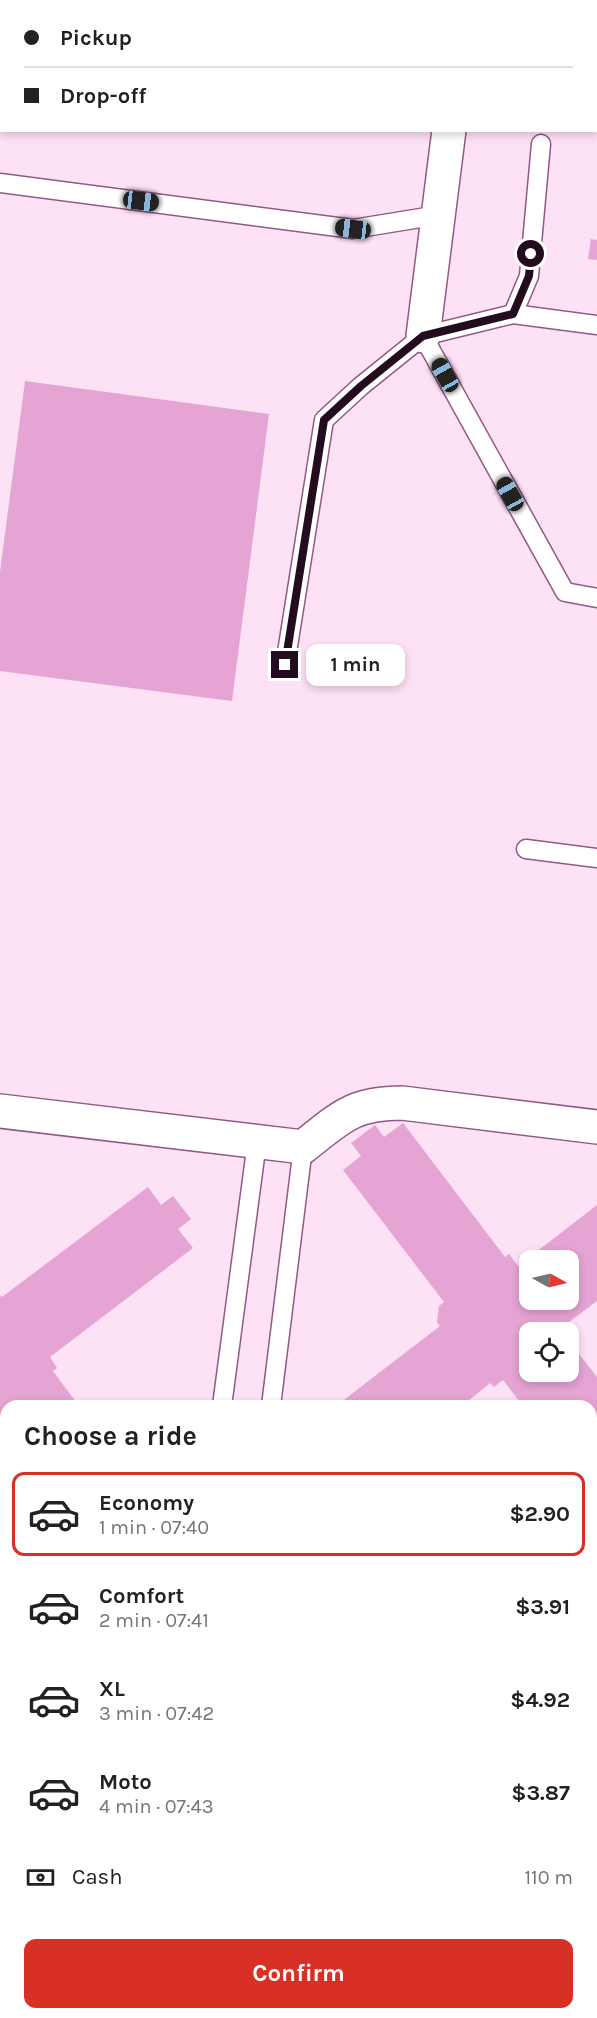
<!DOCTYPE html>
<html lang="en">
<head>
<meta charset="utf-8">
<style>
	:root { --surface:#fff; --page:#f2f2f2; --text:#222; --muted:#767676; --line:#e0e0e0; --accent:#d93025 }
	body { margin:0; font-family:Karla,sans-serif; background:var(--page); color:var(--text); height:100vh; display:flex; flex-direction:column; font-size:22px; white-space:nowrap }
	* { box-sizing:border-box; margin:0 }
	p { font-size:20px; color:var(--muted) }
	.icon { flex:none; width:33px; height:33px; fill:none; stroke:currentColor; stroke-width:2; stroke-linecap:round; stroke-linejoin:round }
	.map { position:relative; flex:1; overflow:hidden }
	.drawer { position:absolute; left:0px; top:1400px; width:597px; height:620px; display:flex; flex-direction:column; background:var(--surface); border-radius:18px 18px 0 0; box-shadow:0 3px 9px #0003 }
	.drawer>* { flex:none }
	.banner { position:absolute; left:0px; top:0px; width:597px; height:132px; box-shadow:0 3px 9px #0003; display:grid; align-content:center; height:132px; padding:0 24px; background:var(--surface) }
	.needle { width:39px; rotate:98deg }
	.buttons { position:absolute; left:519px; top:1250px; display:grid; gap:12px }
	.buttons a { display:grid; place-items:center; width:60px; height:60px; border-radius:12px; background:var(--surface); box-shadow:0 3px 9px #0003; font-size:30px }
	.end { position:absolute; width:27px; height:27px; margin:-14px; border:8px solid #230c1e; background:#fff; box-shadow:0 0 0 3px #fff }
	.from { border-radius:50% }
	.bubble { position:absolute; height:42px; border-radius:12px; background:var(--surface); box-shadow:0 3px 9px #0003; font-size:20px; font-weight:700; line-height:42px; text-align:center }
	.car { position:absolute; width:18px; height:36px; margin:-18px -9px; border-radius:8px; box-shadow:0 0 4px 2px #0007; background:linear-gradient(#222 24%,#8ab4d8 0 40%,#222 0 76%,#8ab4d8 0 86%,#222 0) }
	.banner b { display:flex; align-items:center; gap:21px; height:57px; font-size:22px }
	.banner b+b { border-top:2px solid var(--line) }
	.banner i { width:15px; height:15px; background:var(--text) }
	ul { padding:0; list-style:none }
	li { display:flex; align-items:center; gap:18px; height:84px; margin:0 12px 9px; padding:0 12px; border:3px solid transparent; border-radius:12px }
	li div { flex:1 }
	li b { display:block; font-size:22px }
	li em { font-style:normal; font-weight:700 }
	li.selected { border-color:var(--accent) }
	li>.icon { width:54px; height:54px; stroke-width:1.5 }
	h2 { padding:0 24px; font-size:27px; line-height:72px }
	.pay { display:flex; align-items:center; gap:15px; height:66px; padding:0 24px; font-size:22px }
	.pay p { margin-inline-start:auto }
	.cta { display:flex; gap:12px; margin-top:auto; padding:12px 24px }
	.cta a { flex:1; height:69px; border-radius:12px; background:var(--accent); color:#fff; font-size:24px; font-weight:700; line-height:69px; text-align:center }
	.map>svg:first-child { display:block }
	.building { fill:#e5a4d4; fill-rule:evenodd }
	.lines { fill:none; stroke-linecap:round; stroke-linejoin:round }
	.lane-casing { stroke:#945885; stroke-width:21 }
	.street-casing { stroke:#945885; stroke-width:36 }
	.lane { stroke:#fff; stroke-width:18 }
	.street { stroke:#fff; stroke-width:33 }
	.route { stroke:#230c1e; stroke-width:8 }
</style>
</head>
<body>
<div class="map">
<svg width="597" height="2018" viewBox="0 0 597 2018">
	<rect width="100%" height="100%" fill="#fde1f5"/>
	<g class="building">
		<path d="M591,239L597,240V260L588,259Z"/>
		<path d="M25,381L269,414L232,701L0,671V572Z"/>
		<path d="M403,1123L505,1257L509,1254L518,1266L597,1205V1301L565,1325L568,1330L566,1332H530V1371H568V1340L597,1377V1502L591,1494V1406H523L503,1380L494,1387L490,1383L462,1406H336L440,1326L437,1322L439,1306L444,1302L343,1170L361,1156L351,1143L375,1125L384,1137ZM530,1260H568V1299H530Z"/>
		<path d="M148,1187L161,1205L173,1196L191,1219L178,1229L193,1248L50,1357L57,1368L53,1371L79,1406H6V1434L0,1427V1295L2,1297Z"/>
		<path d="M597,1610V1703L591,1707V1615Z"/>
		<path d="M591,1893L597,1901V1958L591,1962Z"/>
		<path d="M21,2013H52L71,2016V2018H20Z"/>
		<path d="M124,2013H145L144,2018H123Z"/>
		<path d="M228,2013H253V2018H227Z"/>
		<path d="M259,2013L286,2017V2018H258Z"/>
	</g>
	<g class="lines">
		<g class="lane-casing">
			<g id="lane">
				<path d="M382,2V0"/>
				<path d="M596,68H597"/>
				<path d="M0,183L353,229L439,215"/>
				<path d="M513,314L597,325"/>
				<path d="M423,336L565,592L597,598"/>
				<path d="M285,665L324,420L361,386L423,336L513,314L529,276L541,144"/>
				<path d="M526,849L597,858"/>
				<path d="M222,1406L257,1142"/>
				<path d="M271,1406L303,1147"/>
				<path d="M0,1594L6,1595"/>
				<path d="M0,1839H6"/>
				<path d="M0,1970L6,1971"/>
			</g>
		</g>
		<g class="street-casing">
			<g id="street">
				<path d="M465,2L466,0"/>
				<path d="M423,336L449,130"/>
				<path d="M0,1111L303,1147C340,1118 352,1103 402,1103L597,1127"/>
				<path d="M591,1558L597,1559"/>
				<path d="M0,1646L6,1647"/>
				<path d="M0,1764L6,1765"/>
				<path d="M591,1999H597"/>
			</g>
		</g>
		<use href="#lane" class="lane"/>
		<use href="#street" class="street"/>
	</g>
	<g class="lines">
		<path class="route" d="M285,665L324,420L361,386L423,336L513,314L529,276L531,254"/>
	</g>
</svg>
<div class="buttons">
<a><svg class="needle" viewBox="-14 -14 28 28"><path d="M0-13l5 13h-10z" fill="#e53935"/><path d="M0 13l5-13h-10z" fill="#767676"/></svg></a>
<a><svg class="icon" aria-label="locate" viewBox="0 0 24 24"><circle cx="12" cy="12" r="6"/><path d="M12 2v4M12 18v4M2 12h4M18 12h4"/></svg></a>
</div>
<i class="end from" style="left:531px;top:254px"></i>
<i class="end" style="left:285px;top:665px"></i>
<div class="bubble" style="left:306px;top:644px;width:99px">1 min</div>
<i class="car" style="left:141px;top:201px;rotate:97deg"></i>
<i class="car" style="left:353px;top:229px;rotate:277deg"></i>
<i class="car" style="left:445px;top:375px;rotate:331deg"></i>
<i class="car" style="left:510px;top:494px;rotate:331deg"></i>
<div class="banner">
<b><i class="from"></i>Pickup</b>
<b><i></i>Drop-off</b>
</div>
<section class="drawer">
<h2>Choose a ride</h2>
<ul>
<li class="selected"><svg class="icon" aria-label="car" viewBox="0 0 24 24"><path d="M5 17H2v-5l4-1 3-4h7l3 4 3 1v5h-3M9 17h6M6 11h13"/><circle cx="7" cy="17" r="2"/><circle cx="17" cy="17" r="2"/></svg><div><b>Economy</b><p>1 min · 07:40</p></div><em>$2.90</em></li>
<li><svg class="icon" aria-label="car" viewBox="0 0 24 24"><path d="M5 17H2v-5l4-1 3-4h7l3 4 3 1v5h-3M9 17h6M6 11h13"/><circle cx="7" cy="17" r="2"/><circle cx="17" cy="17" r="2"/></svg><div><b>Comfort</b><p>2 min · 07:41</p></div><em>$3.91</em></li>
<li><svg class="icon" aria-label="car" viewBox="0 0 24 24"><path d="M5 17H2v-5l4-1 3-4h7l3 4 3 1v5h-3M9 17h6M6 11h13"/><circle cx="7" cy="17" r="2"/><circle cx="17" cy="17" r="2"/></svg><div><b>XL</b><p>3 min · 07:42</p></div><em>$4.92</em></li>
<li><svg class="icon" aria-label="car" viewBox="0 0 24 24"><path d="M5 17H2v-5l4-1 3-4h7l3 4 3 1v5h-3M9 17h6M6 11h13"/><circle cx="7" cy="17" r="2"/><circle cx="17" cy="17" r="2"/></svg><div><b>Moto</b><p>4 min · 07:43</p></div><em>$3.87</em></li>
</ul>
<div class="pay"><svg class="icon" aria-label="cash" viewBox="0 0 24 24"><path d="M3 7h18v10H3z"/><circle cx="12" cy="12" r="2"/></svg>Cash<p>110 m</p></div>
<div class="cta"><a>Confirm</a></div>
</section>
</div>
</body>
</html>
